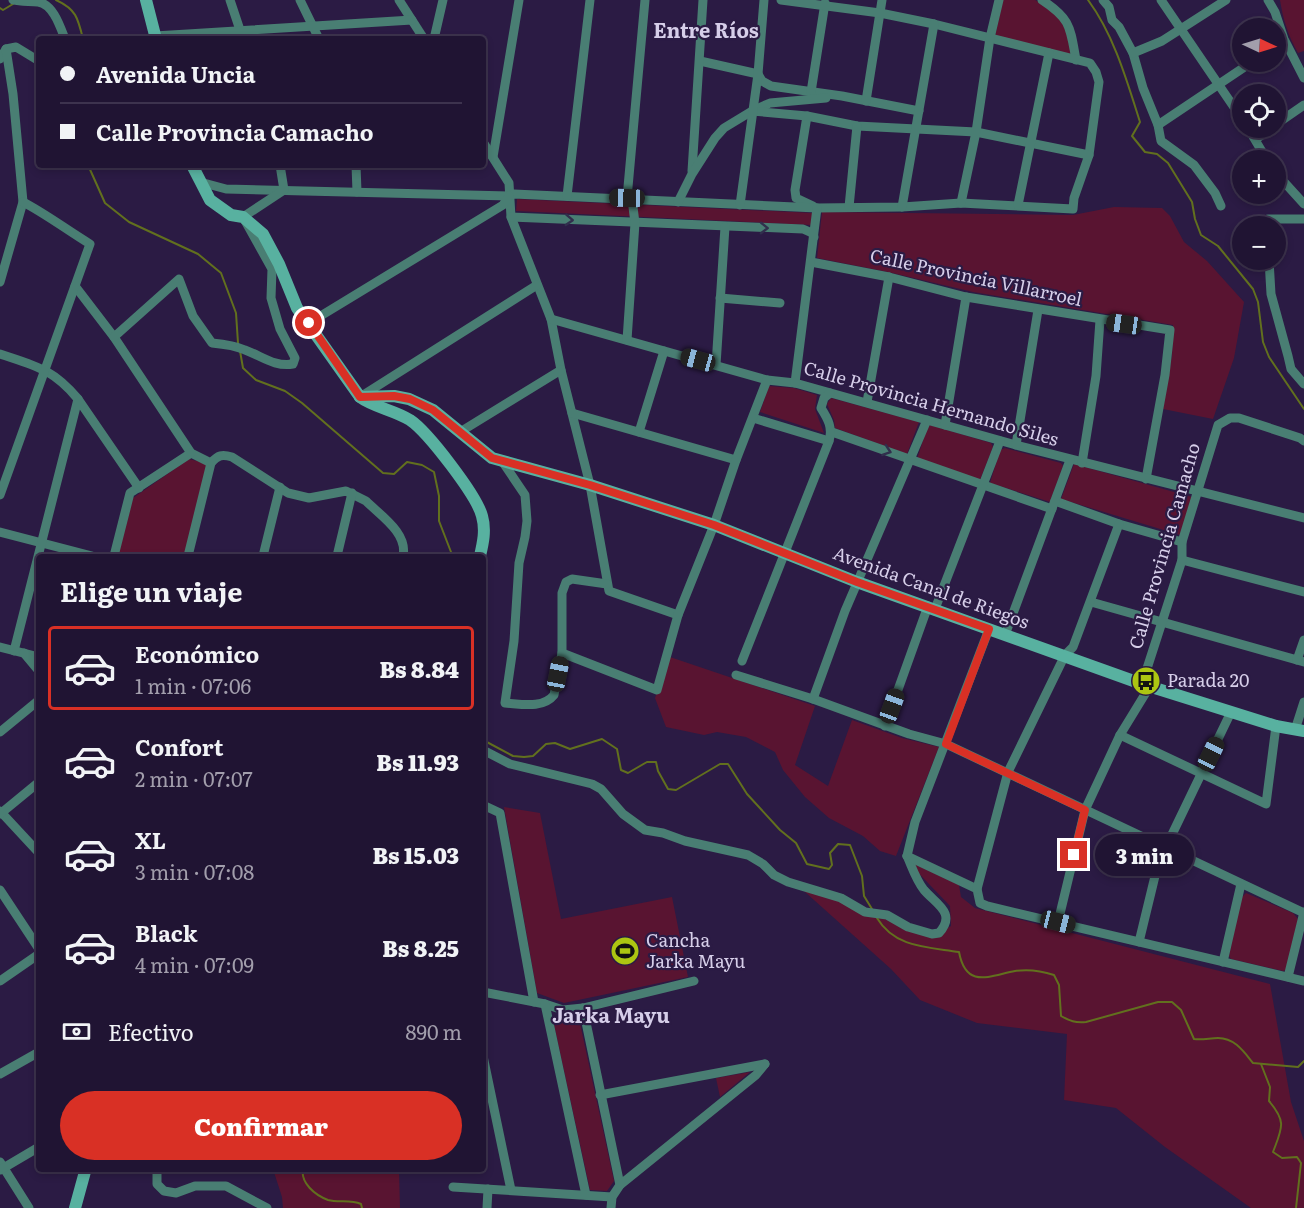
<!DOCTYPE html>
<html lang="es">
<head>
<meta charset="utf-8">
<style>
	:root { --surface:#201433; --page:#281d3b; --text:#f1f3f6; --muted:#a29eac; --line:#3d334e; --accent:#d93025 }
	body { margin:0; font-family:Literata,serif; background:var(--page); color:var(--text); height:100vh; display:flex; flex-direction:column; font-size:22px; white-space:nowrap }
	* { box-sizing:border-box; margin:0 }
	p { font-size:20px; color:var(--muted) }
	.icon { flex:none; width:33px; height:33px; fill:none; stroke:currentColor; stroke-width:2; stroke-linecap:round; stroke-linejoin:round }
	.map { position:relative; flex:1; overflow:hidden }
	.details { position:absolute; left:36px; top:554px; width:450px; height:618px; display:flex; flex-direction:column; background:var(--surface); border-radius:6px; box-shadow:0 3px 9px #0003,0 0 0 2px var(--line) }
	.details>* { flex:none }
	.banner { position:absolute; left:36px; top:36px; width:450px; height:132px; border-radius:6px; box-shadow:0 3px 9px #0003,0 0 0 2px var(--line); display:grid; align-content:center; height:132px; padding:0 24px; background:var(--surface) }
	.needle { width:39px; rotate:94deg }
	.controls { position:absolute; left:1232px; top:18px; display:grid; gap:12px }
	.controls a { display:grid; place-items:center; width:54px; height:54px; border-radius:50%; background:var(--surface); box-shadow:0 3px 9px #0003,0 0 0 2px var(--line); font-size:30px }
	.end { position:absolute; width:27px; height:27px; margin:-14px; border:8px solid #d93025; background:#fff; box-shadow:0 0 0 3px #fff }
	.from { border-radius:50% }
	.bubble { position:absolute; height:42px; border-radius:21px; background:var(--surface); box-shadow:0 3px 9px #0003,0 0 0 2px var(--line); font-size:20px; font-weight:800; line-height:42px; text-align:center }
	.car { position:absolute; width:18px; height:36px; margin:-18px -9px; border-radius:8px; box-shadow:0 0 4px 2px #0007; background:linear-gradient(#222 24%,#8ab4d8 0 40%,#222 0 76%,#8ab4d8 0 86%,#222 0) }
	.banner b { display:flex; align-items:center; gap:21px; height:57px; font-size:22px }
	.banner b+b { border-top:2px solid var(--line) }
	.banner i { width:15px; height:15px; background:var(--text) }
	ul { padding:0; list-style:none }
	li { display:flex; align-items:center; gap:18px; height:84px; margin:0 12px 9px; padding:0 12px; border:3px solid transparent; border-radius:6px }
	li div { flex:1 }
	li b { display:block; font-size:22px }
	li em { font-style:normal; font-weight:800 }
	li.on { border-color:var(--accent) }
	li>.icon { width:54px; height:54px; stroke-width:1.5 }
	h2 { padding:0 24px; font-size:27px; line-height:72px }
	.pay { display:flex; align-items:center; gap:15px; height:66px; padding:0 24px; font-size:22px }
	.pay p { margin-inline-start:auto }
	.primary-button { display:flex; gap:12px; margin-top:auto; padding:12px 24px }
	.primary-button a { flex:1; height:69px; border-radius:36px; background:var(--accent); color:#fff; font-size:24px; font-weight:800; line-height:69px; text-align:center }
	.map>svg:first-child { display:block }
	.green { fill:#591431 }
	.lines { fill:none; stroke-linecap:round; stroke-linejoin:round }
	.stream { stroke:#62701e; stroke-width:2 }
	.street { stroke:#497e73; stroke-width:9 }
	.secondary { stroke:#58b1a0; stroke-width:12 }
	.oneway { stroke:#312f4d }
	.route { stroke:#d93025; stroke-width:8 }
	.labels { text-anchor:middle; stroke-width:4.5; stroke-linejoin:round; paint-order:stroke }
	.street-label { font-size:18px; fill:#d6cee9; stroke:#2b1b44 }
	.poi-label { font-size:18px; fill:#d6cee9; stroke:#2b1b44; text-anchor:start }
	.neighbourhood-label { font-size:20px; font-weight:bold; fill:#d6cee9; stroke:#2b1b44 }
</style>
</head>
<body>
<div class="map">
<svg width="1304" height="1208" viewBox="0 0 1304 1208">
	<rect width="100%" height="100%" fill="#2b1b44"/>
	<g class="green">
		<path d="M1003,0H1035L1046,6L1061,19L1066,29L1071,53L1068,56L995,36Z"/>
		<path d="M1280,0H1304V51L1298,53C1288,36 1283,19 1280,0Z"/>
		<path d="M517,199L813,213L812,225L516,211Z"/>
		<path d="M1114,207L1162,208L1170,216L1184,242L1207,261L1244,302L1234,358L1213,419L1163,409L1172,355L1173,325L973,292L888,272L817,258L822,212L1073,215Z"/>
		<path d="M769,386L794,388L817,395L815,409L824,433L760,412Z"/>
		<path d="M831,398L919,422L907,454L835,428L834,420L827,404Z"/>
		<path d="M930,425L991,443L993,447L980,480L917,459L927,428Z"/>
		<path d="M1005,448L1061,463L1063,466L1050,502L990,483L1000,450Z"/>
		<path d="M189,459L209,464L185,556H118L133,498Z"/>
		<path d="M1074,464L1192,497L1180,535L1061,499Z"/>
		<path d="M670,657L815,706L795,765L828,786L852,720L902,738L939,747L896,856L880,851L863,836L829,818L805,797L783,770L775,752L746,737L717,732L704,735L666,727L655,698Z"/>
		<path d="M504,807L540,813L561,919L672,897L688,977L564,1003L537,993Z"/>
		<path d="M906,860L959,885L961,897L975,908L1270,984L1291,1102L1304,1141V1208H1251L1165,1147L1116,1108L1064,1100L1067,1034L977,1023L920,1000L891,969L795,883L932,937L951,926L950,906Z"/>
		<path d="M1246,893L1293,913L1298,919L1286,970L1283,971L1231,959L1229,956L1241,898Z"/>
		<path d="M578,1014L614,1181L607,1191L590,1190L553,1020Z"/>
		<path d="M750,1072L720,1097L716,1078Z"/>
		<path d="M273,1169H399L400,1208H283L282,1197Z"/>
	</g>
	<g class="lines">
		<g class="stream">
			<path d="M56,0C76,9 78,18 83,39"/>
			<path d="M1088,0C1114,35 1127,81 1140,122L1132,136L1145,152L1157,154L1168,163L1192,202L1195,219L1201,235L1218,246L1253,289L1258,302L1263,342L1269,357L1304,409"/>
			<path d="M0,8L3,10L13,4"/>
			<path d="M88,165L105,203L129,222L198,254L221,273L236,313L238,343"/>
			<path d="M240,351L243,368L256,380L285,391L302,403L383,473L394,474L407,462L422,465L434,472L439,496V521L451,552L450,556"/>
			<path d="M483,740L513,756L524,757L533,756L546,744L555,743L570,749L602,739L617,749L621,770L628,773L647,762H656L658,771L668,789L676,790L720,764H728L747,794L780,830L796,843L807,864L829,869L832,865L830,853L838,844L850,845L862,876L864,896L872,909"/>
			<path d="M877,918C895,948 928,947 959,952C966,989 989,976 1015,971C1028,969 1042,971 1054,975L1059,985L1061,1016C1070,1021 1075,1023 1086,1022L1158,1002H1172L1181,1010L1194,1039C1203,1040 1210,1038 1218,1038C1235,1038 1244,1052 1253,1063L1298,1067L1304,1061"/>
			<path d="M1261,1064L1270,1087L1269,1101C1287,1122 1282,1128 1273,1152L1282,1158L1297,1157L1301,1163L1296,1208"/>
			<path d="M303,1168C300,1183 315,1195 328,1200C339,1203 350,1199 361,1204L362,1208"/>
		</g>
		<g class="street">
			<path d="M13,0C21,2 30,1 38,2C53,4 60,26 65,39"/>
			<path d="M230,0L243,39"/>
			<path d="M300,0L319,39"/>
			<path d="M399,0L424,39"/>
			<path d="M1042,0C1071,19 1070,27 1076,60"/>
			<path d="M1103,0L1109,7L1112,20L1119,27L1133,53L1143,88L1158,125L1161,141L1194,165L1215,193L1221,206"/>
			<path d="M1161,0L1242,119"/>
			<path d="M1268,0L1275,12L1284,39L1304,78"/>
			<path d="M155,36L412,20"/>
			<path d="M434,39L443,0"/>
			<path d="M1133,53L1162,41L1226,0"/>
			<path d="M0,59L6,49L16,47L39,61"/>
			<path d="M700,61L758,74L762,81L771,86L842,96L919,111"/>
			<path d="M811,92L825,3"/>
			<path d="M866,101L882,0"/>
			<path d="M754,110L770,103L826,98"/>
			<path d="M807,116L795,190L796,198L813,206"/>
			<path d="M1158,125L1252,62"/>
			<path d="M1275,125L1304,105"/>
			<path d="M1248,128L1267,160"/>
			<path d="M1256,139L1272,128"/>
			<path d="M483,142L509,183L511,217L551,319L561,370L590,485L609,591L678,615"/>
			<path d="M493,157L519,0"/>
			<path d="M356,165L357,192"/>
			<path d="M692,171L703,0"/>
			<path d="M1275,172L1304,204"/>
			<path d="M200,182L226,189L509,196L514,194L817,208L902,207L961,203L1073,209L1074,198L1089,155L1099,82L1096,72L1090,63L934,24L880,13L781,0"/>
			<path d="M567,196L590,0"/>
			<path d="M627,198L645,0"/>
			<path d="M678,202L692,174L715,138L724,128L752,111L807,116L857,126L976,132L1089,155"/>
			<path d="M961,203L976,132L990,38L999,0"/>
			<path d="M740,205L758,74L764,0"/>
			<path d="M1018,205L1049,53"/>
			<path d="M849,207L857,126"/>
			<path d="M902,207L934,24"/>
			<path d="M511,217L803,229L812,233L814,237"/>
			<path d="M1268,226V219H1304"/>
			<path d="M1269,260L1271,294L1288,356L1291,369L1304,384"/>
			<path d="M811,262L889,277L966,297L1170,330L1165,375L1146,479"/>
			<path d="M0,282L23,202L13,94L6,49"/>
			<path d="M75,286L114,337L191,453L211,463"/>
			<path d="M720,298L780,303"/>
			<path d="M551,319L767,380L795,383L1016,445L1304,518"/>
			<path d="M309,323L503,205L509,196"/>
			<path d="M114,337L179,279L193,316L212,343C223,344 234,345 245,350C262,356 274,367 293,364L295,358L280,329L271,298L272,269L243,217L284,190L280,165"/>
			<path d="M627,340L635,223L632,199"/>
			<path d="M0,354C36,366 53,369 78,399"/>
			<path d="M716,365L725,227"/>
			<path d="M795,383L817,208"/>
			<path d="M360,397L537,285"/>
			<path d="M867,402L889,277"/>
			<path d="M572,413L736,460"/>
			<path d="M753,418L829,441"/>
			<path d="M945,425L966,297"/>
			<path d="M460,432L561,370"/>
			<path d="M639,432L664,351"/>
			<path d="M832,432L1052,509"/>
			<path d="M1016,445L1038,310"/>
			<path d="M502,461L525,495L527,521L525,537L519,563L514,641L505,703C521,704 543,709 554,695L562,653V593L566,582L572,579L607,584"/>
			<path d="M1082,463L1096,376L1100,320"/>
			<path d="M0,495L90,244C67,230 46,214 23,202"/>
			<path d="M1055,501L1119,524L1182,542"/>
			<path d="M0,532L92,556"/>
			<path d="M114,556L130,493L191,453"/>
			<path d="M188,556L211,463C218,455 222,454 232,457L288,493L309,498L346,491L366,501C381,516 408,533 403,556"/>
			<path d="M263,556L280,487"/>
			<path d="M337,556L352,493"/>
			<path d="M1182,560L1304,592"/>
			<path d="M1091,602L1304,662"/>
			<path d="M935,609L1000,441"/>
			<path d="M1005,635L1070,460"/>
			<path d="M0,647L39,657"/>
			<path d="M14,651L78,399L139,488"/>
			<path d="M24,653L39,671"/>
			<path d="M562,653L657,690L678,615L714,525L736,460L767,380"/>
			<path d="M1297,660L1304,640"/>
			<path d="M742,661L829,441C833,428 828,419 821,408L824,398L830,393"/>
			<path d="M736,675L813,699L909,734L946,744L1304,913"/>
			<path d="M1142,684L1182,560V542L1218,425L1230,418H1239L1300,438L1304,441"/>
			<path d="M813,699L845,611L927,420"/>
			<path d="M885,726L928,606"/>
			<path d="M1295,730L1304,702"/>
			<path d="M0,732L39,700"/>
			<path d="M1120,735L1266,804L1276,726"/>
			<path d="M483,750L510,764L592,784L601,789L623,814L645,830L663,833L685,841L748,855L763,864L774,875L788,882L841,898L865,912L887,915L908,927L932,934L939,933C957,913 936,904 924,890C916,880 912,867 907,856"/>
			<path d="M483,805L500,813L534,1002"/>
			<path d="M0,811L39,853"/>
			<path d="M0,814L39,782"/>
			<path d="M907,856L977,889L980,903L987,906L1304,981"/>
			<path d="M907,856L915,822L989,629"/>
			<path d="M977,889L1008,772L1065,655L1073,647L1119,524"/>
			<path d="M0,890L39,949"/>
			<path d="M1058,922L1085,810L1120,735L1150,686"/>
			<path d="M1139,942L1156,872L1165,849L1231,712"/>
			<path d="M1223,962L1241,884"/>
			<path d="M1288,977L1304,912"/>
			<path d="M0,981L39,954"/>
			<path d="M483,992L545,1004L563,1010L583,1008L694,981"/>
			<path d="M545,1004L586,1195"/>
			<path d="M583,1008L620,1185"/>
			<path d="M483,1056L511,1190"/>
			<path d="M0,1074L39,1052"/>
			<path d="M600,1095L765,1064"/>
			<path d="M0,1162L29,1208"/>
			<path d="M157,1168V1184L164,1191L176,1193L195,1186H226L267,1208"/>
			<path d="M0,1170L39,1147"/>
			<path d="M453,1187L612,1197"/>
			<path d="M487,1208L488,1189"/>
			<path d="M611,1208L612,1197L620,1185L756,1075L765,1064"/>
		</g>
		<g class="secondary">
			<path d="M146,0L156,39"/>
			<path d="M192,165L210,200L231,215L243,217L263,234L279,264L297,308L360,397C373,407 394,410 410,420C428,432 477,496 482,516C486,530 483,543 480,556"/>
			<path d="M360,397L394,396L409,399L433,410L492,458L590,485L714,525L857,582L1142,684L1276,726L1304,731"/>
			<path d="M75,1208L86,1168"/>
		</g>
	</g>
	<defs><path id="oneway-chevron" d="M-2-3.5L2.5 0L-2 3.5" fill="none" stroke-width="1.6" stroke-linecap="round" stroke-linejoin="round" transform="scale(1.5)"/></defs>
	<g class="oneway">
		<use href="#oneway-chevron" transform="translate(569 220) rotate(3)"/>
		<use href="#oneway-chevron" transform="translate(764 228) rotate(1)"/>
		<use href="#oneway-chevron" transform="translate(887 451) rotate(19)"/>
	</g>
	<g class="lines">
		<path class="route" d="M309,323L360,397L394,396L410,399L433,410L492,458L590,485L714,525L857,582L989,629L946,744L1085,810L1074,855"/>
	</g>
	<defs>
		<g id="bus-disc" transform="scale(1.5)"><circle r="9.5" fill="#acc612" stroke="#2b1b44"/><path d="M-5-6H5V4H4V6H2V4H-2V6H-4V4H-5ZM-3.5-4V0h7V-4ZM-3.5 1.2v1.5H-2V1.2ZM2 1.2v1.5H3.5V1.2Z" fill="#111"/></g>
		<g id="stadium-disc" transform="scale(1.5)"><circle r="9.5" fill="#acc612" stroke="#2b1b44"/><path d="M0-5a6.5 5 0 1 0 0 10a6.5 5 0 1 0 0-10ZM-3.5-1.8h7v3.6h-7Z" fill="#111"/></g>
	</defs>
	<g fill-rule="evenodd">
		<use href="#bus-disc" x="1146" y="681"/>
		<use href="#stadium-disc" x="625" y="951"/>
	</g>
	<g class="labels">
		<g class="street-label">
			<text transform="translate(976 278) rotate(12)" y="6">Calle Provincia Villarroel</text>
			<text transform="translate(931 404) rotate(16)" y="6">Calle Provincia Hernando Siles</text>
			<text transform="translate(1165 546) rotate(-74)" y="6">Calle Provincia Camacho</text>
			<text transform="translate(931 588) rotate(20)" y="6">Avenida Canal de Riegos</text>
		</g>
		<g class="poi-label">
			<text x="1167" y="687">Parada 20</text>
			<text x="646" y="947">Cancha<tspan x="646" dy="21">Jarka Mayu</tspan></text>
		</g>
		<g class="neighbourhood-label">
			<text x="706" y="38">Entre Ríos</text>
			<text x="611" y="1023">Jarka Mayu</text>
		</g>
	</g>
</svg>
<div class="controls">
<a><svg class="needle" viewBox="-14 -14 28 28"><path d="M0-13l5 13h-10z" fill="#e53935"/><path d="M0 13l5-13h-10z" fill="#a29eac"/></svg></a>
<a><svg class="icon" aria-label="locate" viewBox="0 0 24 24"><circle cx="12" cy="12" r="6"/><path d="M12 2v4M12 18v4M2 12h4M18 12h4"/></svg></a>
<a>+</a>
<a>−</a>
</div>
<i class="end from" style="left:309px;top:323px"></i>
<i class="end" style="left:1074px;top:855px"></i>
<div class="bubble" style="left:1095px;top:834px;width:99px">3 min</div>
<i class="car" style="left:627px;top:198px;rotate:271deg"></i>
<i class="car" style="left:1124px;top:324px;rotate:278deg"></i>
<i class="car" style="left:698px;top:360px;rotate:285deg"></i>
<i class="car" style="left:558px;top:674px;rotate:11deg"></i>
<i class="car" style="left:892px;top:706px;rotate:20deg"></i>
<i class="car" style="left:1211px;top:754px;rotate:26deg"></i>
<i class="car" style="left:1058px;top:922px;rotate:104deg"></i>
<div class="banner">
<b><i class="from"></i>Avenida Uncia</b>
<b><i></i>Calle Provincia Camacho</b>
</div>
<section class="details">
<h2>Elige un viaje</h2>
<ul>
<li class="on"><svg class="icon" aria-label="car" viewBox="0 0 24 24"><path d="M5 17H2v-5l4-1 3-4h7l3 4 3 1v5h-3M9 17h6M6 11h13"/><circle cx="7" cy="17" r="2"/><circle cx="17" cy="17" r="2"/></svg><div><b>Económico</b><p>1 min · 07:06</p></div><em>Bs 8.84</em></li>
<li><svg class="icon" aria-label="car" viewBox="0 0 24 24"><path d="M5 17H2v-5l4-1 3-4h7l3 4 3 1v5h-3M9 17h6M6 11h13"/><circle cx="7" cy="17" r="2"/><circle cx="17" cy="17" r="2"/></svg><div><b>Confort</b><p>2 min · 07:07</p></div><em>Bs 11.93</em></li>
<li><svg class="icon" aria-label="car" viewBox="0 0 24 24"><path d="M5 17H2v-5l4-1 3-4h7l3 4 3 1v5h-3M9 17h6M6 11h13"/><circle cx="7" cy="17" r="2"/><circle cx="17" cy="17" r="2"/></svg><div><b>XL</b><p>3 min · 07:08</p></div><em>Bs 15.03</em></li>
<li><svg class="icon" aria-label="car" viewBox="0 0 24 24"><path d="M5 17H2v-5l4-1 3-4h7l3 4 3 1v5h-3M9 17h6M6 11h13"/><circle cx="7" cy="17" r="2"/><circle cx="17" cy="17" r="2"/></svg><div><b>Black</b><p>4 min · 07:09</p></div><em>Bs 8.25</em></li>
</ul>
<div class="pay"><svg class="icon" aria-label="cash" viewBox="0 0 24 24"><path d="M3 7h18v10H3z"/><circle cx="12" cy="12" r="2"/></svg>Efectivo<p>890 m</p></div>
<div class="primary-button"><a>Confirmar</a></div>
</section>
</div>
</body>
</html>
